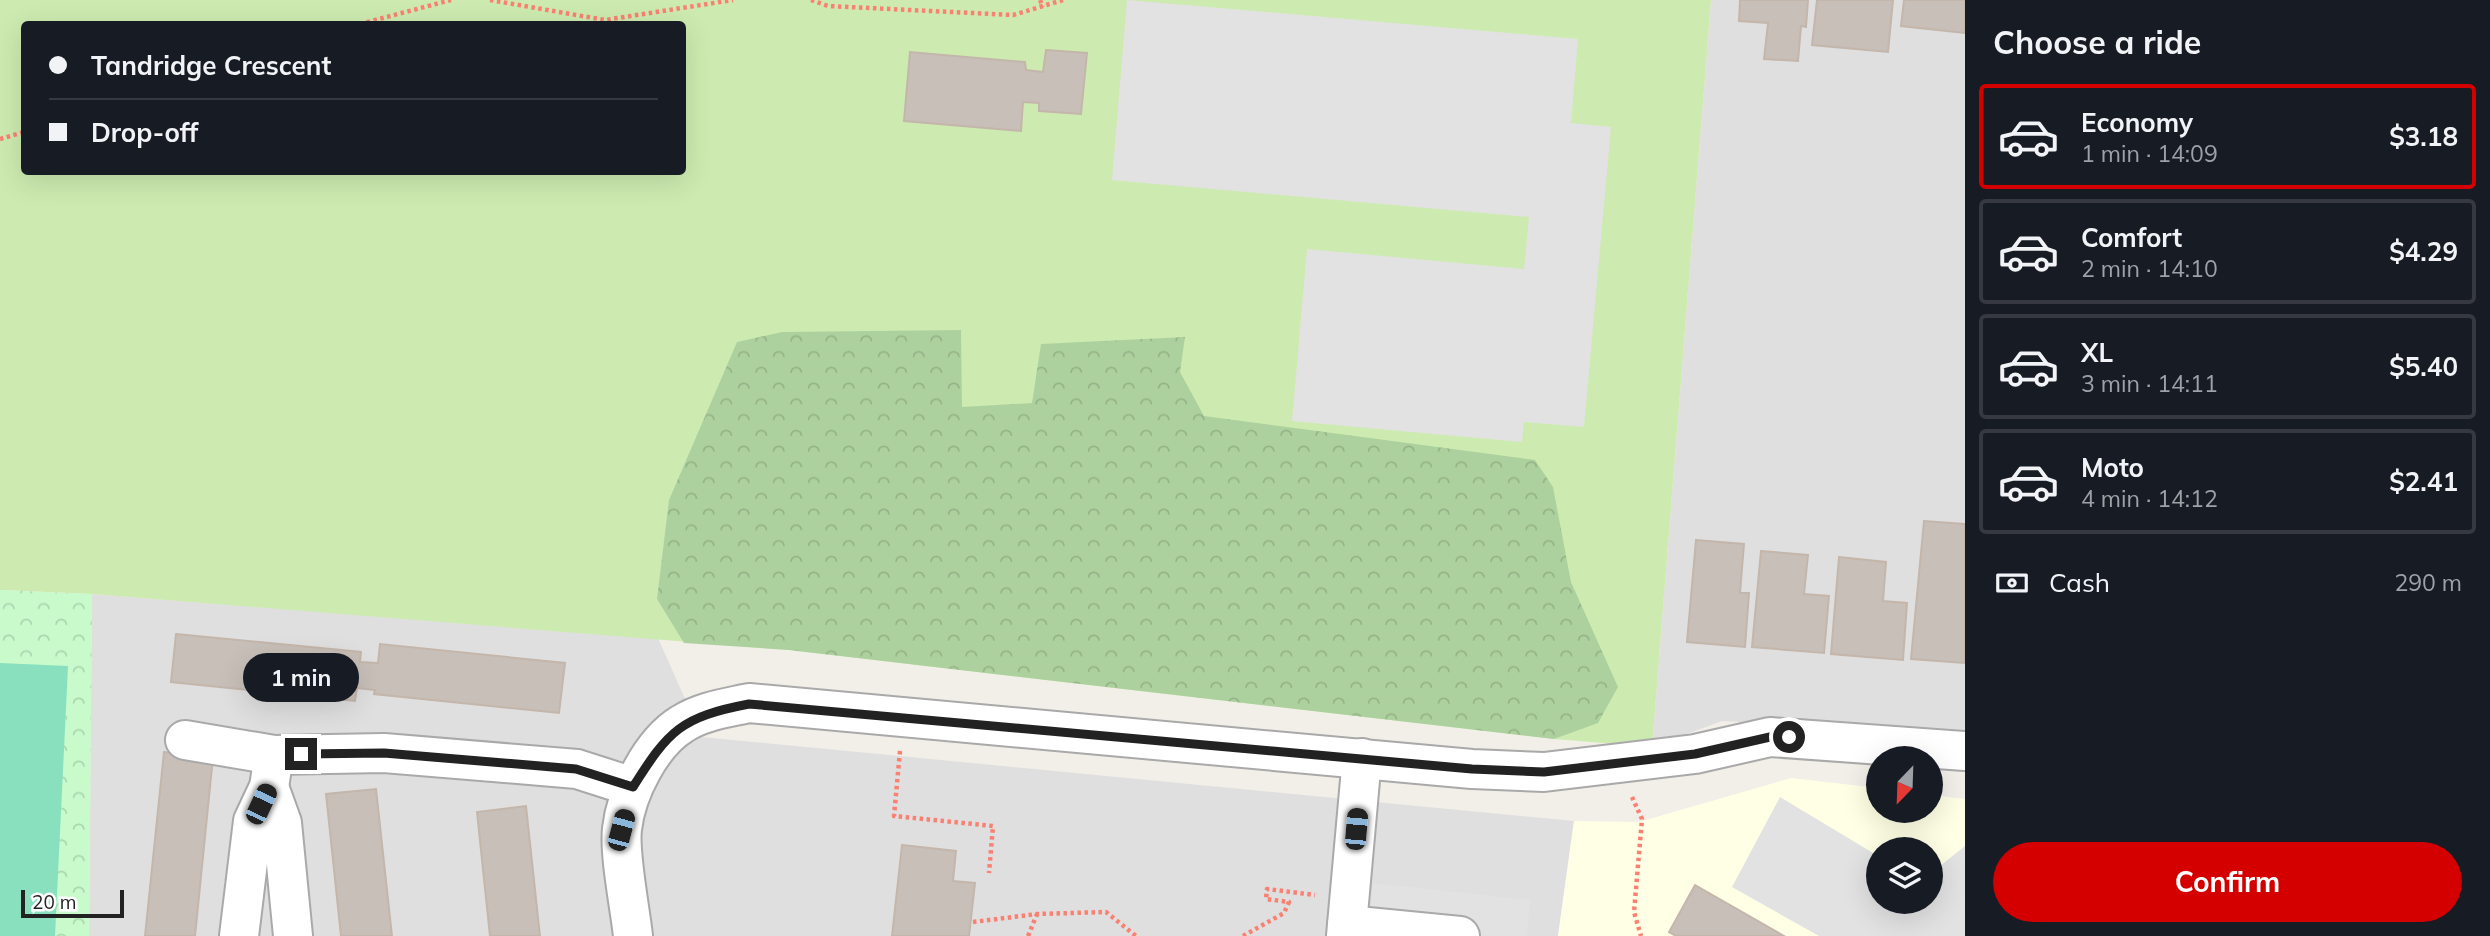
<!DOCTYPE html>
<html lang="en">
<head>
<meta charset="utf-8">
<style>
	:root { --surface:#171b24; --page:#20242c; --text:#f1f3f6; --muted:#9ea1a6; --line:#363941; --accent:#d40000 }
	body { margin:0; font-family:Mulish,sans-serif; background:var(--page); color:var(--text); height:100vh; display:flex; flex-direction:column; font-size:26px; white-space:nowrap }
	* { box-sizing:border-box; margin:0 }
	p { font-size:23px; color:var(--muted) }
	.icon { flex:none; width:38px; height:38px; fill:none; stroke:currentColor; stroke-width:2; stroke-linecap:round; stroke-linejoin:round }
	.map { position:relative; flex:1; overflow:hidden }
	.side { display:flex; flex-direction:column; background:var(--surface); width:525px }
	.side>* { flex:none }
	.banner { position:absolute; left:21px; top:21px; width:665px; height:154px; border-radius:7px; box-shadow:0 7px 28px #0002; display:grid; align-content:center; height:154px; padding:0 28px; background:var(--surface) }
	.needle { width:46px; rotate:203deg }
	.tools { position:absolute; left:1866px; top:746px; display:grid; gap:14px }
	.tools a { display:grid; place-items:center; width:77px; height:77px; border-radius:50%; background:var(--surface); box-shadow:0 7px 28px #0002; font-size:35px }
	.scale { position:absolute; left:21px; bottom:18px; width:103px; box-sizing:border-box; padding-left:7px; border:4px solid #222; border-top:0; font-size:19px; line-height:24px; white-space:nowrap; color:#222; -webkit-text-stroke:5px #fff; paint-order:stroke }
	.end { position:absolute; width:32px; height:32px; margin:-16px; border:9px solid #222; background:#fff; box-shadow:0 0 0 4px #fff }
	.from { border-radius:50% }
	.bubble { position:absolute; height:49px; border-radius:24px; background:var(--surface); box-shadow:0 7px 28px #0002; font-size:23px; font-weight:700; line-height:49px; text-align:center }
	.car { position:absolute; width:21px; height:42px; margin:-21px -10px; border-radius:9px; box-shadow:0 0 5px 2px #0007; background:linear-gradient(#222 24%,#8ab4d8 0 40%,#222 0 76%,#8ab4d8 0 86%,#222 0) }
	.banner b { display:flex; align-items:center; gap:24px; height:66px; font-size:26px }
	.banner b+b { border-top:2px solid var(--line) }
	.banner i { width:18px; height:18px; background:var(--text) }
	ul { padding:0; list-style:none }
	li { display:flex; align-items:center; gap:21px; height:105px; margin:0 14px 10px; padding:0 14px; border:4px solid var(--line); border-radius:7px }
	li div { flex:1 }
	li b { display:block; font-size:26px }
	li em { font-style:normal; font-weight:700 }
	li.on { border-color:var(--accent) }
	li>.icon { width:63px; height:63px; stroke-width:1.5 }
	h2 { padding:0 28px; font-size:32px; line-height:84px }
	.pay { display:flex; align-items:center; gap:18px; height:77px; padding:0 28px; font-size:26px }
	.pay p { margin-inline-start:auto }
	.action { display:flex; gap:14px; margin-top:auto; padding:14px 28px }
	.action a { flex:1; height:80px; border-radius:42px; background:var(--accent); color:#fff; font-size:28px; font-weight:700; line-height:80px; text-align:center }
	main { display:flex; flex:1; min-height:0 }
	.map>svg:first-child { display:block }
	.residential { fill:#e0dfdf }
	.education { fill:#ffffe5; fill-rule:evenodd }
	.grass { fill:#cdebb0; fill-rule:evenodd }
	.forest { fill:url(#forest-crowns) }
	.park { fill:url(#park-crowns) }
	.pitch { fill:#88e0be }
	.parking { fill:#e2e2e2 }
	.building { fill:#c7bfb8; stroke:#c4b6ab; stroke-width:2 }
	.lines { fill:none; stroke-linecap:round; stroke-linejoin:round }
	.minor-casing { stroke:#a9a9a9; stroke-width:42 }
	.path { stroke:#fa8072; stroke-width:4.5; stroke-dasharray:3.5 3.5; stroke-linecap:butt }
	.minor { stroke:#fff; stroke-width:38 }
	.route { stroke:#222; stroke-width:9 }
</style>
</head>
<body>
<main>
<div class="map">
<svg width="1965" height="936" viewBox="0 0 1965 936">
	<defs>
		<pattern id="forest-crowns" width="20" height="18" patternUnits="userSpaceOnUse" patternTransform="scale(1.75)"><rect width="20" height="18" fill="#add19e"/><path d="M2 6a3 3 0 1 1 6 0M12 15a3 3 0 1 1 6 0" fill="none" stroke="#95b388"/></pattern>
		<pattern id="park-crowns" width="20" height="18" patternUnits="userSpaceOnUse" patternTransform="scale(1.75)"><rect width="20" height="18" fill="#c8facc"/><path d="M2 6a3 3 0 1 1 6 0M12 15a3 3 0 1 1 6 0" fill="none" stroke="#acd6af"/></pattern>
	</defs>
	<rect width="100%" height="100%" fill="#f2efe9"/>
	<g class="residential">
		<path d="M1711,0H1965V734L1722,721L1652,747Z"/>
		<path d="M92,594L658,638L702,737L1574,821L1558,936H89Z"/>
	</g>
	<path class="education" d="M1791,778L1878,788V810H1930V795L1965,799V936H1558L1574,821L1639,822ZM1878,849H1930V901H1878Z"/>
	<path class="grass" d="M0,0H1711L1652,747L1554,739L789,650L92,594L0,590ZM24,24H682V172H24Z"/>
	<path class="forest" d="M961,330L962,407L1032,403L1041,344L1185,337L1180,372L1204,416L1535,460L1553,487L1571,582L1618,687L1598,723L1554,739L789,650L684,643L657,599L669,500L737,342L782,332Z"/>
	<path class="park" d="M0,590L92,594L89,936H0Z"/>
	<path class="pitch" d="M0,663L68,666L55,936H0Z"/>
	<g class="parking">
		<path d="M1127,0L1578,39L1571,123L1611,127L1584,427L1524,422L1522,442L1292,421L1307,249L1524,269L1529,217L1112,180Z"/>
		<path d="M1780,797L1878,856V901H1930V874L1965,846V936H1819L1732,887Z"/>
		<path d="M1373,883L1530,900L1527,936H1368Z"/>
	</g>
	<g class="building">
		<path d="M1740,0H1808L1806,27L1801,26L1798,61L1764,59L1768,23L1739,21Z"/>
		<path d="M1817,0H1893L1888,52L1812,45Z"/>
		<path d="M1904,0H1965V33L1901,26Z"/>
		<path d="M1046,50L1087,53L1081,114L1039,111V103L1023,102L1021,131L904,121L910,52L1025,62L1026,70L1043,72Z"/>
		<path d="M1924,521L1965,524V663L1911,659Z"/>
		<path d="M1696,540L1744,544L1740,593H1749L1745,647L1687,642Z"/>
		<path d="M1761,551L1808,555L1804,594L1829,596L1824,653L1752,647Z"/>
		<path d="M1839,557L1886,562L1883,601L1907,603L1903,660L1831,654Z"/>
		<path d="M176,634L361,652L360,662L378,663L380,644L565,663L559,713L374,694L375,690L357,688L355,701L171,682Z"/>
		<path d="M164,752L213,757L195,936H145Z"/>
		<path d="M376,789L392,936H341L326,794Z"/>
		<path d="M526,806L540,936H490L477,812Z"/>
		<path d="M902,845L956,851L953,881L975,883L969,936H892Z"/>
		<path d="M1695,885L1784,936H1676L1669,932Z"/>
	</g>
	<g class="lines">
		<g class="minor-casing">
			<g id="minor">
				<path d="M185,740L274,755L384,753L577,769L633,787"/>
				<path d="M269,787L282,823L293,936"/>
				<path d="M1347,925L1460,936"/>
				<path d="M239,936L253,821L269,787L274,755"/>
				<path d="M633,936C630,908 619,854 622,829C626,793 651,743 682,724C702,711 727,708 749,703L1472,769L1544,772L1695,754L1770,737L1965,751"/>
				<path d="M1346,936L1362,758"/>
			</g>
		</g>
		<g class="path">
			<path d="M490,0L605,20L733,0"/>
			<path d="M811,0L828,6L1013,15L1063,0"/>
			<path d="M1040,0L1043,7"/>
			<path d="M360,24L451,0"/>
			<path d="M0,139L24,132"/>
			<path d="M900,751L894,816L993,826L989,873"/>
			<path d="M1632,797L1642,819L1634,912L1641,936"/>
			<path d="M973,922L1037,914L1106,912L1136,936"/>
			<path d="M1028,936L1037,914"/>
			<path d="M1243,936L1284,913L1289,902L1266,899L1267,889L1315,895"/>
		</g>
		<use href="#minor" class="minor"/>
	</g>
	<g class="lines">
		<path class="route" d="M301,754L384,753L576,769L633,787C669,730 681,717 749,704L1472,769L1544,772L1695,754L1770,737H1789"/>
	</g>
</svg>
<div class="tools">
<a><svg class="needle" viewBox="-14 -14 28 28"><path d="M0-13l5 13h-10z" fill="#e53935"/><path d="M0 13l5-13h-10z" fill="#9ea1a6"/></svg></a>
<a><svg class="icon" aria-label="layers" viewBox="0 0 24 24"><path d="M12 4l9 5-9 5-9-5zM3 14l9 5 9-5"/></svg></a>
</div>
<div class="scale">20 m</div>
<i class="end from" style="left:1789px;top:737px"></i>
<i class="end" style="left:301px;top:754px"></i>
<div class="bubble" style="left:243px;top:653px;width:116px">1 min</div>
<i class="car" style="left:261px;top:804px;rotate:25deg"></i>
<i class="car" style="left:1356px;top:829px;rotate:5deg"></i>
<i class="car" style="left:621px;top:830px;rotate:15deg"></i>
<div class="banner">
<b><i class="from"></i>Tandridge Crescent</b>
<b><i></i>Drop-off</b>
</div>
</div>
<section class="side">
<h2>Choose a ride</h2>
<ul>
<li class="on"><svg class="icon" aria-label="car" viewBox="0 0 24 24"><path d="M5 17H2v-5l4-1 3-4h7l3 4 3 1v5h-3M9 17h6M6 11h13"/><circle cx="7" cy="17" r="2"/><circle cx="17" cy="17" r="2"/></svg><div><b>Economy</b><p>1 min · 14:09</p></div><em>$3.18</em></li>
<li><svg class="icon" aria-label="car" viewBox="0 0 24 24"><path d="M5 17H2v-5l4-1 3-4h7l3 4 3 1v5h-3M9 17h6M6 11h13"/><circle cx="7" cy="17" r="2"/><circle cx="17" cy="17" r="2"/></svg><div><b>Comfort</b><p>2 min · 14:10</p></div><em>$4.29</em></li>
<li><svg class="icon" aria-label="car" viewBox="0 0 24 24"><path d="M5 17H2v-5l4-1 3-4h7l3 4 3 1v5h-3M9 17h6M6 11h13"/><circle cx="7" cy="17" r="2"/><circle cx="17" cy="17" r="2"/></svg><div><b>XL</b><p>3 min · 14:11</p></div><em>$5.40</em></li>
<li><svg class="icon" aria-label="car" viewBox="0 0 24 24"><path d="M5 17H2v-5l4-1 3-4h7l3 4 3 1v5h-3M9 17h6M6 11h13"/><circle cx="7" cy="17" r="2"/><circle cx="17" cy="17" r="2"/></svg><div><b>Moto</b><p>4 min · 14:12</p></div><em>$2.41</em></li>
</ul>
<div class="pay"><svg class="icon" aria-label="cash" viewBox="0 0 24 24"><path d="M3 7h18v10H3z"/><circle cx="12" cy="12" r="2"/></svg>Cash<p>290 m</p></div>
<div class="action"><a>Confirm</a></div>
</section>
</main>
</body>
</html>
